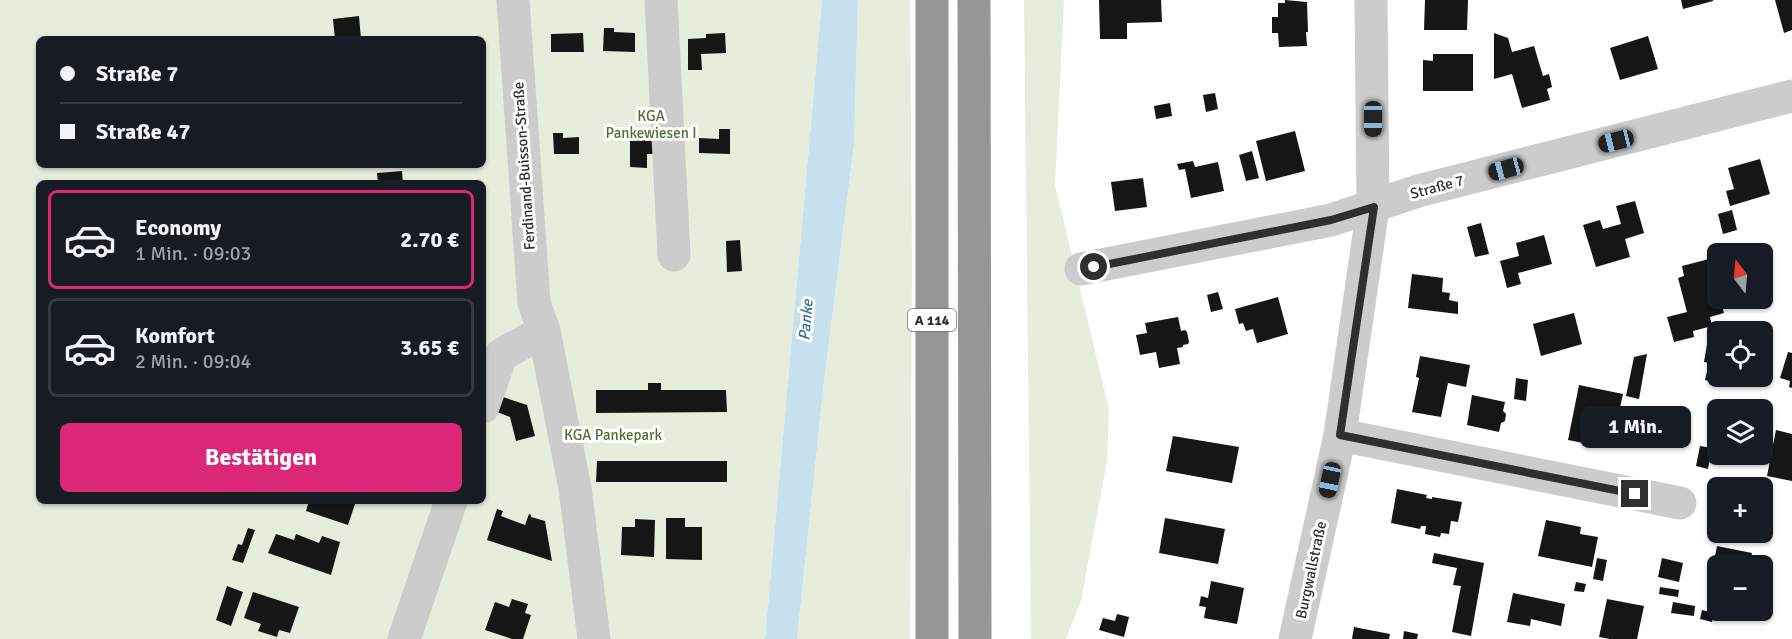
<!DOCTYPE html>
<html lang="de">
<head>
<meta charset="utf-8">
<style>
	:root { --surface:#171b24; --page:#242831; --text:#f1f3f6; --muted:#9ea1a6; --line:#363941; --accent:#db2777 }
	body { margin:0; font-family:Signika,sans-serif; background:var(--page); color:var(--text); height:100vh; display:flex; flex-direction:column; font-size:22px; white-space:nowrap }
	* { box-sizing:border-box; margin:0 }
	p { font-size:20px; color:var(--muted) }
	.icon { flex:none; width:33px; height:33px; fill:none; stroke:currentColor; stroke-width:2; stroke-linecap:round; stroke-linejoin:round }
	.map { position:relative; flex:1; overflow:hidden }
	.details { position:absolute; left:36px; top:180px; width:450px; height:324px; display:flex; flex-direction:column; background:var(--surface); border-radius:9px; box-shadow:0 2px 4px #0004 }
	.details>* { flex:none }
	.top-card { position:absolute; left:36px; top:36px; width:450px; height:132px; border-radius:9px; box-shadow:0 2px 4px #0004; display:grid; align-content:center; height:132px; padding:0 24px; background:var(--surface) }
	.needle { width:39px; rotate:344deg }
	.controls { position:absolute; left:1707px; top:243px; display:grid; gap:12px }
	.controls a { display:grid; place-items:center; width:66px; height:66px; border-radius:9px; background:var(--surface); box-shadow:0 2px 4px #0004; font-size:30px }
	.end { position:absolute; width:27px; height:27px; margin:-14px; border:8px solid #2f2f2f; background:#fff; box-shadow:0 0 0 3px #fff }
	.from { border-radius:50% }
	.bubble { position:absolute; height:42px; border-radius:9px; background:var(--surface); box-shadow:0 2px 4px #0004; font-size:20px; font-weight:700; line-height:42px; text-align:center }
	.car { position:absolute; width:18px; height:36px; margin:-18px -9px; border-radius:8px; box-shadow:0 0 4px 2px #0007; background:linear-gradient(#222 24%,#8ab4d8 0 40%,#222 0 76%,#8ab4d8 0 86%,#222 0) }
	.top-card b { display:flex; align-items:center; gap:21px; height:57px; font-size:22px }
	.top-card b+b { border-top:2px solid var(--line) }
	.top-card i { width:15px; height:15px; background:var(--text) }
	ul { padding:10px 0 0; list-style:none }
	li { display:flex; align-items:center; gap:18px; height:99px; margin:0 12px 9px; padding:0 12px; border:3px solid var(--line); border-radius:9px }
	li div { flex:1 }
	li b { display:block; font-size:22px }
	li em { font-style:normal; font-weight:700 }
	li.selected { border-color:var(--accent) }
	li>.icon { width:54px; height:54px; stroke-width:1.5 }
	.primary-button { display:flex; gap:12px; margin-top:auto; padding:12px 24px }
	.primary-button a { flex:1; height:69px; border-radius:9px; background:var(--accent); color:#fff; font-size:24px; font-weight:700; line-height:69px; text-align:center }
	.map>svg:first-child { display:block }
	.green { fill:#e6eddc; fill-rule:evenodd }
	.water { fill:#c7e0ee }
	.building { fill:#161616 }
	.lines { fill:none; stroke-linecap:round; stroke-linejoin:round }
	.minor { stroke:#ccc; stroke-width:33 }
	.highway { stroke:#969696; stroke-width:33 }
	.route { stroke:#2f2f2f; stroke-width:8 }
	.labels { text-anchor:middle; stroke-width:6; stroke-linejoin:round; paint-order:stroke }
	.shield { fill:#fff; stroke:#6d6d6d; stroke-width:1.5 }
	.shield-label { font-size:14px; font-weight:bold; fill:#2f2f2f }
	.park-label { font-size:15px; fill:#536f39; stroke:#fff }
	.street-label { font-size:15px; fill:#2f2f2f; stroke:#fff }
	.water-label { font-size:16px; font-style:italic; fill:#377498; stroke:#fff }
</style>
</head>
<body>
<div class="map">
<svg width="1792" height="639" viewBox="0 0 1792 639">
	<rect width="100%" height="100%" fill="#fff"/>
	<g class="green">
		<path d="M0,0H822L765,639H0ZM39,39H483V165H39ZM39,183H483V501H39Z"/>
		<path d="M858,0H910L912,263L910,639H797L824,381L854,145Z"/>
		<path d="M1024,0H1064L1055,185L1109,409L1107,461L1081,601L1066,639H1031Z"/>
	</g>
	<path class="water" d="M822,0H858L854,145L824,381L797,639H765Z"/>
	<g class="building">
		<path d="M1099,0H1161L1162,22L1127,23V39H1100Z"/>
		<path d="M1285,0L1307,2L1308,32H1306L1307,46L1279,47L1278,33H1272V17H1278V3H1285Z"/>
		<path d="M1425,0H1468L1467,30H1424Z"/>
		<path d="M1681,0H1713V1L1683,9Z"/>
		<path d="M1775,0H1792V30L1784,33Z"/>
		<path d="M359,16L361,39H335L333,19Z"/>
		<path d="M604,28H614V32L635,33V52L603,51Z"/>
		<path d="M583,33L584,52H551V34Z"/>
		<path d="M725,33L726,53L701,54L702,70H688V39L706,38V34Z"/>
		<path d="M1494,33L1508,38L1512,52L1534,46L1543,76L1549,74L1552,87L1547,89L1550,100L1522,108L1512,74L1494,79Z"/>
		<path d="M1648,36L1658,69L1620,80L1610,48Z"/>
		<path d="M1433,54H1473V91H1423V60L1433,61Z"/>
		<path d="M1215,93L1218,109L1206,112L1203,95Z"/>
		<path d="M1170,103L1172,116L1156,119L1154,106Z"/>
		<path d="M719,129H730V154L699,153V138L719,139Z"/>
		<path d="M1295,131L1305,171L1266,181L1256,141Z"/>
		<path d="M553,133H563V138L579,137V154H554Z"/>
		<path d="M640,133L655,134V154H647V168L630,167V139H640Z"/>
		<path d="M1252,151L1259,178L1246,181L1239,155Z"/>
		<path d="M1760,159L1770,194L1730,206L1726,191L1734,189L1728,168Z"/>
		<path d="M1193,161L1195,167L1218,162L1224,191L1191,198L1185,169L1179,170L1177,164Z"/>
		<path d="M402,171L403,183H378L377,173Z"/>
		<path d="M1143,178L1147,207L1115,211L1111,182Z"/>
		<path d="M1635,201L1644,233L1625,239L1630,257L1596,267L1583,225L1600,220L1603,229L1621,224L1616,206Z"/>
		<path d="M1732,210L1737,230L1723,234L1718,214Z"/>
		<path d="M1481,223L1489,254L1475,257L1467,227Z"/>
		<path d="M1544,235L1552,264L1518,273L1521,284L1507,288L1500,261L1519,256L1516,243Z"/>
		<path d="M740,240L742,271L727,272L726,241Z"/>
		<path d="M1748,244L1750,254H1739L1737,246Z"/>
		<path d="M1709,259L1718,291V298H1720L1724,313L1710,317L1712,326L1693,331L1694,337L1674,342L1667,317L1687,312L1678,278L1684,276L1682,266Z"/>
		<path d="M1412,274L1443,278L1442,292L1450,293L1449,300L1458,302V314L1408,308Z"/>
		<path d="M1218,292L1223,309L1211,312L1207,295Z"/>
		<path d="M1278,297L1288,334L1257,343L1253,329L1246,331L1243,323L1239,324L1235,309Z"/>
		<path d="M1574,313L1582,344L1541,356L1533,324Z"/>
		<path d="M1178,317L1181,331L1185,330L1187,332L1189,342L1188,344L1183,345V347L1177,348L1180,364L1159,368L1156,352L1140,355L1136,335L1147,333L1145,323Z"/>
		<path d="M1708,339L1718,341V376H1723L1721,383L1705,380L1709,363L1704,362Z"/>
		<path d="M1788,352L1792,353V388L1789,387L1790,381L1780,378Z"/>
		<path d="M1647,354L1639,399L1626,396L1634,357Z"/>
		<path d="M1420,356L1470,365L1466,387L1448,383L1441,417L1412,412L1419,378L1416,377Z"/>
		<path d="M1516,378L1528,380L1526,401L1514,399Z"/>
		<path d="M648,383H661V390H726L727,412L596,413V390H648Z"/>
		<path d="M1579,385L1623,394L1614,435L1597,432L1594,445L1568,440Z"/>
		<path d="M1472,395L1505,402L1503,411L1506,414L1505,421L1501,423L1499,432L1467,425Z"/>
		<path d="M503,397L527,405L535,436L516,441L510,417L497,412Z"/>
		<path d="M1776,430L1792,434V481L1767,476Z"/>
		<path d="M1173,436L1239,447L1232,483L1166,471Z"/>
		<path d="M1700,446L1712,448L1708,469L1696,466Z"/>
		<path d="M597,461H727V482H596Z"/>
		<path d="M1397,489L1427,495L1426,498L1432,499V497L1462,502L1458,522L1451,521L1449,534L1441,533L1440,537L1425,534L1426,526H1421L1420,529L1391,523Z"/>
		<path d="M309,501H356L348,525L306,511Z"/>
		<path d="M497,509L503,511L501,516L525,525L529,514L531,515V517L545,521L552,561L487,540Z"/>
		<path d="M666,518H685V527H702V560L666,559Z"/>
		<path d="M1165,518L1225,529L1218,564L1159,553Z"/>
		<path d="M635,519L655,520L654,557L621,555L622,527H635Z"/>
		<path d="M1546,520L1581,527L1580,534L1598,537L1592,567L1538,556Z"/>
		<path d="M248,528L255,530L243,563L232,560L238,544L242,545Z"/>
		<path d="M276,534L294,540L296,534L319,543L322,536L340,542L331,575L268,553Z"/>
		<path d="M1717,546L1752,553L1750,566H1718V583L1710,581Z"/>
		<path d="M1434,553L1484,563L1471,636L1452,632L1461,586L1453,585L1457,568L1432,563Z"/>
		<path d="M1597,558L1607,560L1603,581L1593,579Z"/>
		<path d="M1662,558L1683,563L1679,582L1658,577Z"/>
		<path d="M1211,581L1244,588L1237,624L1204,618L1206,607L1199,606L1201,596L1208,598Z"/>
		<path d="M1576,582L1586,584L1584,592L1574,591Z"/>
		<path d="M227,586L243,592L231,626L216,620Z"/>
		<path d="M1660,587L1679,590L1678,597L1659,594Z"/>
		<path d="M253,592L299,607L290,633L279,630L277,637L258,631L261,624L244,618Z"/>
		<path d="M1513,593L1565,604L1561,626L1531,619L1530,626L1507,622Z"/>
		<path d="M512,599L528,604L525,613L531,615L523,639H512L485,630L495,602L509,607Z"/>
		<path d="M1607,599L1644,606L1637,639H1610L1599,637Z"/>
		<path d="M1673,602L1695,606L1694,616L1671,613Z"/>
		<path d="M1702,610L1714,613L1712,622L1700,619Z"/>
		<path d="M1117,614L1129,617L1124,637L1099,630L1103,618L1115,621Z"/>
		<path d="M1354,627L1390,634L1389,639H1352Z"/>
		<path d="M1404,631L1418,634L1417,639H1403Z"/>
	</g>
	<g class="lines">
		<g class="minor">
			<path d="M513,0L534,303L544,331L575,488L594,639"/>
			<path d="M661,0L674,255"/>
			<path d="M1081,269L1331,220L1418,191L1792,96"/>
			<path d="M483,407L501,355L544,331"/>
			<path d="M1340,435L1680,503"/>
			<path d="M404,639L451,501"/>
			<path d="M1295,639L1340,435L1373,207L1371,0"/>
		</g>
		<g class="highway">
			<path d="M932,0V639"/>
			<path d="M974,0L975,639"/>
		</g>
	</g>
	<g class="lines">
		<path class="route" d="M1094,267L1331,220L1374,207L1340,435L1635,494"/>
	</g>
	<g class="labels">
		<rect class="shield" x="908" y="309" width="48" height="22" rx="4.5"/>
		<g class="shield-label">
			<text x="932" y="325">A 114</text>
		</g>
		<g class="park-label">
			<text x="651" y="121">KGA<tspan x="651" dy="17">Pankewiesen I</tspan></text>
			<text x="613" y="440">KGA Pankepark</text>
		</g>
		<g class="street-label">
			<text transform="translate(524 166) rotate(-94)" y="5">Ferdinand-Buisson-Straße</text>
			<text transform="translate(1437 187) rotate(-15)" y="5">Straße 7</text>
			<text transform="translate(1311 570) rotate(-78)" y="5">Burgwallstraße</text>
		</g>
		<g class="water-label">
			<text transform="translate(805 320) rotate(-85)" y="6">Panke</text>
		</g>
	</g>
</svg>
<div class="controls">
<a><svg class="needle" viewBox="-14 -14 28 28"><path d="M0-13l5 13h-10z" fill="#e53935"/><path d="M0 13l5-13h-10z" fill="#9ea1a6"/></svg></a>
<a><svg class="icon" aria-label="locate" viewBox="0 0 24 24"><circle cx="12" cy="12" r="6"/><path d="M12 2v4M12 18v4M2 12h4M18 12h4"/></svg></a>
<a><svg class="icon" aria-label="layers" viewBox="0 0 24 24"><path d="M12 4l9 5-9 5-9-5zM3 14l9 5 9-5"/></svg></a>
<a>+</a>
<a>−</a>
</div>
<i class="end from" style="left:1094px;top:267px"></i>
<i class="end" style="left:1635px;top:494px"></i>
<div class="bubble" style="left:1580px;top:406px;width:111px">1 Min.</div>
<i class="car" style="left:1373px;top:119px;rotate:180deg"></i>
<i class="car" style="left:1616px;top:141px;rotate:256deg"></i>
<i class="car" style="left:1506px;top:169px;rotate:255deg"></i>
<i class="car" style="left:1330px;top:480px;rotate:192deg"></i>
<div class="top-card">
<b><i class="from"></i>Straße 7</b>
<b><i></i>Straße 47</b>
</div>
<section class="details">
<ul>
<li class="selected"><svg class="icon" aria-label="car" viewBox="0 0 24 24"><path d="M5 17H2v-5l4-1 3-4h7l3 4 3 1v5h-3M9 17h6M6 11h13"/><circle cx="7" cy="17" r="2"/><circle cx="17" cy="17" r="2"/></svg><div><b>Economy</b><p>1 Min. · 09:03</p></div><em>2.70 €</em></li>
<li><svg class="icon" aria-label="car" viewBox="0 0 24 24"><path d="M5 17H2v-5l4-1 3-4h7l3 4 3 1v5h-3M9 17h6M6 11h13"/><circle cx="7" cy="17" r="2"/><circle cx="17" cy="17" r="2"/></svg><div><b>Komfort</b><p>2 Min. · 09:04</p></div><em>3.65 €</em></li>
</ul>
<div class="primary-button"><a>Bestätigen</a></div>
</section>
</div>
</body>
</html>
